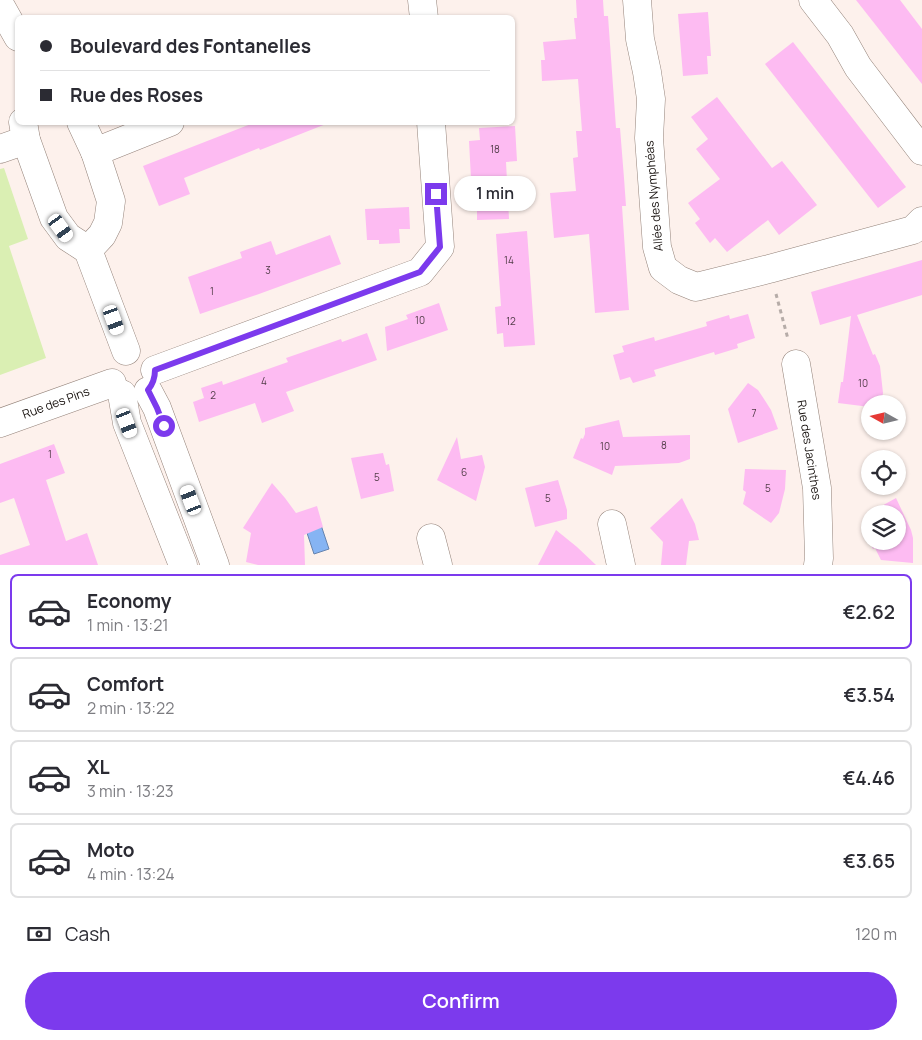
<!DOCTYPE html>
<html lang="en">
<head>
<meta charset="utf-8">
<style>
	:root { --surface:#fff; --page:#f2f2f3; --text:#2b2b33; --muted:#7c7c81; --line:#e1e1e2; --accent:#7c3aed }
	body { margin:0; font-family:Manrope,sans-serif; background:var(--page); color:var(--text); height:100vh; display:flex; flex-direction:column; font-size:19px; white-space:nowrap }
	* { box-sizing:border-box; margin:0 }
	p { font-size:16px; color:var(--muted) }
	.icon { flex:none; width:28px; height:28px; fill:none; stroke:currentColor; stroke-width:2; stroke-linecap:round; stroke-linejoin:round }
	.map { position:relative; height:565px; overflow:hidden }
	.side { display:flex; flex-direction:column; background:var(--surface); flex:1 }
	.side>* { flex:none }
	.hud { position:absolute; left:15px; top:15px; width:500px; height:110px; border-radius:8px; box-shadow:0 1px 4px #0004; display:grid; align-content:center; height:110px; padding:0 25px; background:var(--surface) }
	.needle { width:32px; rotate:278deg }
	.buttons { position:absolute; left:861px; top:395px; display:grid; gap:10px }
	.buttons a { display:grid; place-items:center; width:45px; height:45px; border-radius:50%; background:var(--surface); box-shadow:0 1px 4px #0004; font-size:25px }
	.end { position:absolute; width:22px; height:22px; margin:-11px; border:6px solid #7c3aed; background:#fff; box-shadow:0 0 0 2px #fff }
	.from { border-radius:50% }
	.bubble { position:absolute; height:35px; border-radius:18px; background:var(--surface); box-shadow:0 1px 4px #0004; font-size:16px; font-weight:600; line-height:35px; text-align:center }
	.car { position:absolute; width:15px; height:30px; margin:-15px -8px; border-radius:6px; box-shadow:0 0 4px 1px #0007; background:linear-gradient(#fff 24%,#345 0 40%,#fff 0 76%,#345 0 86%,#fff 0) }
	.hud b { display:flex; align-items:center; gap:18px; height:48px; font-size:19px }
	.hud b+b { border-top:1px solid var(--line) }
	.hud i { width:12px; height:12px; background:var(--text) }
	ul { padding:9px 0 0; list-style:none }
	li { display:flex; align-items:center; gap:15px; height:75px; margin:0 10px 8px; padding:0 15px; border:2px solid var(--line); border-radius:8px }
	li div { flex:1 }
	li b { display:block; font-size:19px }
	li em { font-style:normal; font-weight:600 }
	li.active { border-color:var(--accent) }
	li>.icon { width:45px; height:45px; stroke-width:1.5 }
	.pay { display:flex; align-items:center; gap:12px; height:55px; padding:0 25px; font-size:19px }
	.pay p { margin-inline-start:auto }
	.button { display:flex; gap:10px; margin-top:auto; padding:10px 25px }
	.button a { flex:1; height:58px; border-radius:30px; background:var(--accent); color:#fff; font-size:20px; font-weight:600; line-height:58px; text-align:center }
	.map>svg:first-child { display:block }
	.green { fill:#daefb3 }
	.water { fill:#86b4f3; stroke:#6583af }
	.building { fill:#fdbbf2 }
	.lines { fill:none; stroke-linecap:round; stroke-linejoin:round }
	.minor-casing { stroke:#94837a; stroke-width:29 }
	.path { stroke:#b6aca8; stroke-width:3; stroke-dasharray:4 4; stroke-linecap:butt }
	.minor { stroke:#fff; stroke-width:28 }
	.route { stroke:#7c3aed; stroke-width:6 }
	.labels { text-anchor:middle; stroke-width:4; stroke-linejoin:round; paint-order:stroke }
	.number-label { font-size:10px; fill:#513c48 }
	.street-label { font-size:12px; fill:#18120f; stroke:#fff }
</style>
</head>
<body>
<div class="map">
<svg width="922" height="565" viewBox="0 0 922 565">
	<rect width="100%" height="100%" fill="#fdf1ec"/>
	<path class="green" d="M4,168L28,239L9,246L46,358L0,375V169Z"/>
	<path class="water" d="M319,519L329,549L314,554L304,524Z"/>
	<g class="building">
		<path d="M576,0H603L604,16H608L616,128H620L624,178L626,206H622L629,310L595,313L589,234L554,238L550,193L576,191L573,158L578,157L576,131H582L578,79L542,81L541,60H545L543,42L576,39L574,18H577Z"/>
		<path d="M856,0H900L922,29V84Z"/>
		<path d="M708,12L711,56H707L708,74L683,76L678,14Z"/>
		<path d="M793,42L906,187L878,208L765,64Z"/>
		<path d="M717,97L772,168L782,161L817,205L779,235L768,220L727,252L715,238L710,243L695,223L700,219L688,203L720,179L696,149L708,139L691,117Z"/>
		<path d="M256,122H326V124L260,150L259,148L184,178L190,194L159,206L143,166Z"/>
		<path d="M515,126L517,161L506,162L509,219L477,220V198H472L469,141L480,140L479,128Z"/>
		<path d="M409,207L410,229H399L400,243L379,244V240H367L365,209Z"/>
		<path d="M527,231L535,345L504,347L503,333L497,334L495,307L501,306L496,234Z"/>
		<path d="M330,235L341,264L259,294L200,314L188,277L242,258L240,252L271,241L276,255Z"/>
		<path d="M922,260V295L857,315L873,355L875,354L880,366L883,393L881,404H870V407L838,403L841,382H843L851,316L820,325L811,292Z"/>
		<path d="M439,303L448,330L387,351L385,327L408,319L406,315Z"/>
		<path d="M748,314L755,338L737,344L738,348L715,355L714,352L654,370L656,376L633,383L630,377L620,380L613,355L624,352L622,346L654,337L655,341L707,326L706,322L729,315L730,319Z"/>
		<path d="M367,333L377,360L286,392L294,411L262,423L255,403L199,422L193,402L204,398L201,388L222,381L223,385L288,362L286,358L341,339L342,342Z"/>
		<path d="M748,383L758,390L764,399L771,410L778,429L738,443L728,409Z"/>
		<path d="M619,420L623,437L690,435V459L679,463L615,466L612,475L573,458L581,438L583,439L585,434V428Z"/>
		<path d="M457,437L461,459L482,455L485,467L476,501L437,480Z"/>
		<path d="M54,444L65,473L46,480L66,541L87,533L98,565H0V555L30,545L14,498L0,503V464Z"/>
		<path d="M383,453L386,465L389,464L394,491L361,499L351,458Z"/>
		<path d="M745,469L786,470L785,489L779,513L771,523L743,504L746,492L743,490Z"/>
		<path d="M558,480L567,510V519L535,527L525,488Z"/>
		<path d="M272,483L285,498L296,513L317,506L323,527L304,535L305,565H258L246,562L251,533L243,528Z"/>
		<path d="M682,498L695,524L699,540L689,541L686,565H661L663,542L650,528Z"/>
		<path d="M896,498L911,530L913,538V563L881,560L875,548L873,549L863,528L870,525V541H898V514H880L878,508Z"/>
		<path d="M556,530L577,547L596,565H538Z"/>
	</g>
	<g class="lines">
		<g class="minor-casing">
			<g id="minor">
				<path d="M422,0L424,18"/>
				<path d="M637,0L640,39L647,72L651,99L649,138L657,247L663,268L679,280L696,287L769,269L913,230L922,221"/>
				<path d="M813,0L840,35L858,67L922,151"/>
				<path d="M0,5L18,37"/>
				<path d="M23,122L26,140L54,218L68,237L88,250L126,351"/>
				<path d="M81,122L95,152L111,201L108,223L102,235L88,250"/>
				<path d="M0,149L26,140"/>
				<path d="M95,152L170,122"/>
				<path d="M796,364L817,488L819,558L818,565"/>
				<path d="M155,370L420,272L440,247L431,122"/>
				<path d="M148,391L157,408L215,565"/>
				<path d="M122,394L127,423L183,565"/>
				<path d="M0,423L112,383"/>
				<path d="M612,524L621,565"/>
				<path d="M431,538L438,565"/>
			</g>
		</g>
		<path class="path" d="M776,294L788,339"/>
		<use href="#minor" class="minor"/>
	</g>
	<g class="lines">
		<path class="route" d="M164,426L157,408L148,390C153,384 155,378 155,370L420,272L440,247L436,194"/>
	</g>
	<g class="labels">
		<g class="number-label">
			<text x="495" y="153">18</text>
			<text x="509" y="264">14</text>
			<text x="268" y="274">3</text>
			<text x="212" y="295">1</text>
			<text x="420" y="324">10</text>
			<text x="511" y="325">12</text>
			<text x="264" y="385">4</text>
			<text x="863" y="387">10</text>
			<text x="213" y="399">2</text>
			<text x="754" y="417">7</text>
			<text x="664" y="449">8</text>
			<text x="605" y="450">10</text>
			<text x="50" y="458">1</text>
			<text x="464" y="476">6</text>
			<text x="377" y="481">5</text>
			<text x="768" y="492">5</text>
			<text x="548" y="502">5</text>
		</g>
		<g class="street-label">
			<text transform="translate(654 196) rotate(-95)" y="4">Allée des Nymphéas</text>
			<text transform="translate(56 403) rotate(-20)" y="4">Rue des Pins</text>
			<text transform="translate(809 450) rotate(81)" y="4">Rue des Jacinthes</text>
		</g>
	</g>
</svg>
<div class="buttons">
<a><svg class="needle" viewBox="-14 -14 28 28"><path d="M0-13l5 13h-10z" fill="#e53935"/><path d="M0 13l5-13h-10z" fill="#7c7c81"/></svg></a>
<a><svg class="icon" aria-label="locate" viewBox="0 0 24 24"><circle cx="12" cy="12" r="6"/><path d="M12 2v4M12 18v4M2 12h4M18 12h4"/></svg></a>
<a><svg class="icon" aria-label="layers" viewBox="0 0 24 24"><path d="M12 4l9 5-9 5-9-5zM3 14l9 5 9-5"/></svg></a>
</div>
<i class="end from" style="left:164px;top:426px"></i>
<i class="end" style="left:436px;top:194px"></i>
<div class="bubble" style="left:454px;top:176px;width:82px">1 min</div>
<i class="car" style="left:61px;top:228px;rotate:144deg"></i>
<i class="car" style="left:114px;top:320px;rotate:160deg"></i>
<i class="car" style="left:127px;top:423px;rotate:159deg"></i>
<i class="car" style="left:191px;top:500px;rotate:339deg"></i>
<div class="hud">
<b><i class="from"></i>Boulevard des Fontanelles</b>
<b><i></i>Rue des Roses</b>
</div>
</div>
<section class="side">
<ul>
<li class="active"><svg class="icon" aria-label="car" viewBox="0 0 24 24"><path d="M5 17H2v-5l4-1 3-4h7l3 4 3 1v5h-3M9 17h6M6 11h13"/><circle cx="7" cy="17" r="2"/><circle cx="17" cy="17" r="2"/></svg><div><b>Economy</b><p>1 min · 13:21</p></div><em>€2.62</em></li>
<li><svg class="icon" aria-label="car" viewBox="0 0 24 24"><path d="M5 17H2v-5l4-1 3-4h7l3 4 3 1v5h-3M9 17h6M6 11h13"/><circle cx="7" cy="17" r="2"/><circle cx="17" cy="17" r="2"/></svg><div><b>Comfort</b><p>2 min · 13:22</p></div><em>€3.54</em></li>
<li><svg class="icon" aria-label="car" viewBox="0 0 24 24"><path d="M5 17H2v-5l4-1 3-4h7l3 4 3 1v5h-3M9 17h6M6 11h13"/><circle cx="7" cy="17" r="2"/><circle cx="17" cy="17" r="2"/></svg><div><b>XL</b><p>3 min · 13:23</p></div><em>€4.46</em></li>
<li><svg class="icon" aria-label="car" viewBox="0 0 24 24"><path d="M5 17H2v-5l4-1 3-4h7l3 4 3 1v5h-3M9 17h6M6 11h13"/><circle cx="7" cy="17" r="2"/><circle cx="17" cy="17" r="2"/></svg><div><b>Moto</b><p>4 min · 13:24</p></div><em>€3.65</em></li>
</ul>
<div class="pay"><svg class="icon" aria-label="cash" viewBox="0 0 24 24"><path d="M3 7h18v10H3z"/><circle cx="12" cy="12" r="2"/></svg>Cash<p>120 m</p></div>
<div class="button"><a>Confirm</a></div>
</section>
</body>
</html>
